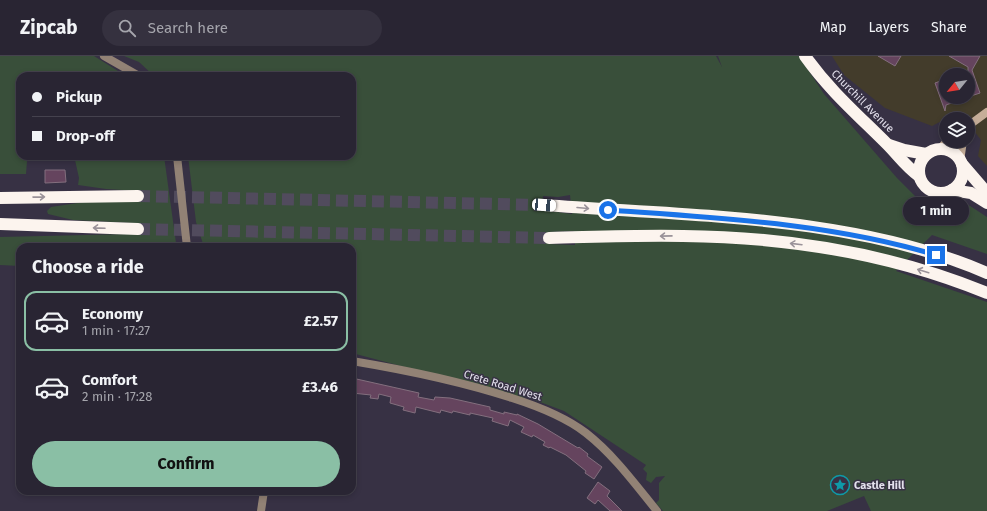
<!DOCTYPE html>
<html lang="en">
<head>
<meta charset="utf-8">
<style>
	:root { --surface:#292533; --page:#35313f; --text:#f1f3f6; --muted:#a5a5ac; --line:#45424e; --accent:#8abfa5 }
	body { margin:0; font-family:"Fira Sans",sans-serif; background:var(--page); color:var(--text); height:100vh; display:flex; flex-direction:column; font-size:15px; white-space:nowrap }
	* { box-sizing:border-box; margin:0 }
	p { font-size:13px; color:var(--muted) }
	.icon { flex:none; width:22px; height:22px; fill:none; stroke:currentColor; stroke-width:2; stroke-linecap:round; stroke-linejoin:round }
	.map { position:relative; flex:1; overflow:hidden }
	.side { position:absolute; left:16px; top:187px; width:340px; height:252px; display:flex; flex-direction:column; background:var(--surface); border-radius:12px; box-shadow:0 2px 6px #0003,0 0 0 1px var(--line) }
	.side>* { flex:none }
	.hud { position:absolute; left:16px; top:16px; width:340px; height:88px; border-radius:12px; box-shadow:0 2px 6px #0003,0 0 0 1px var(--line); display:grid; align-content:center; height:88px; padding:0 16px; background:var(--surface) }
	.needle { width:26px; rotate:240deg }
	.fabs { position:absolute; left:939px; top:12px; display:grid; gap:8px }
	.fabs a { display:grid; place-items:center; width:36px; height:36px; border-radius:50%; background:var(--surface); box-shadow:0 2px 6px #0003,0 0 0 1px var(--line); font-size:20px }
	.end { position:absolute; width:18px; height:18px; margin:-9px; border:5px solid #1a73e8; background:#fff; box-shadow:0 0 0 2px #fff }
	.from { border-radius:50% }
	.bubble { position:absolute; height:28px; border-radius:14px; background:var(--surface); box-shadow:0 2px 6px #0003,0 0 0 1px var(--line); font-size:13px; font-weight:700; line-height:28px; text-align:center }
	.car { position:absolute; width:12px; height:24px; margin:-12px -6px; border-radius:5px; box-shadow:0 0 3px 1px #0007; background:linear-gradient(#fff 24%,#345 0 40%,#fff 0 76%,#345 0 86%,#fff 0) }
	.hud b { display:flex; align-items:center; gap:14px; height:38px; font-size:15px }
	.hud b+b { border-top:1px solid var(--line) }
	.hud i { width:10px; height:10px; background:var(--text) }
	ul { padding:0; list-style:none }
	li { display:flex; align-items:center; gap:12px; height:60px; margin:0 8px 6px; padding:0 8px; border:2px solid transparent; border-radius:12px }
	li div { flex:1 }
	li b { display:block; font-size:15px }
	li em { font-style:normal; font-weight:700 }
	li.on { border-color:var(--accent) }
	li>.icon { width:36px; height:36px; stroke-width:1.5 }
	h2 { padding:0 16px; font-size:18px; line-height:48px }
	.cta { display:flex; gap:8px; margin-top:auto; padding:8px 16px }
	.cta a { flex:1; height:46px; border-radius:24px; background:var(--accent); color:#111; font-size:16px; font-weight:700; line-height:46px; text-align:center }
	header { display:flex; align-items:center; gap:24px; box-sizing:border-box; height:56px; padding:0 20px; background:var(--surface); border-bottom:1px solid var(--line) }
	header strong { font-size:19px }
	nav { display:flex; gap:22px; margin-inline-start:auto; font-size:14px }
	.search { width:280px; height:36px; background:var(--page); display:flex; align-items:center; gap:10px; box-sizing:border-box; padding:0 14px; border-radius:22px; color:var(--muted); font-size:15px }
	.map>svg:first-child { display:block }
	.commercial { fill:#433c2b; fill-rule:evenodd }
	.green { fill:#394f3a; fill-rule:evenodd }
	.building { fill:#65445e; stroke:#836f7e }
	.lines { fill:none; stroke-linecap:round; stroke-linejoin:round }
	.highway-tunnel { stroke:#514b5d; stroke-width:12; stroke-dasharray:12 6; stroke-linecap:butt }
	.street { stroke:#928275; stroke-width:8 }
	.secondary { stroke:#c6ae99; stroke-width:8 }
	.highway { stroke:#fcf4ee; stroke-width:12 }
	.oneway { stroke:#9a9299 }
	.route { stroke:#1a73e8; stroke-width:5 }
	.labels { text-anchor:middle; stroke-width:3; stroke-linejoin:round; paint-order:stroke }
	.street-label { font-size:11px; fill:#e4e1ed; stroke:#373144 }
	.poi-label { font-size:11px; font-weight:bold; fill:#e4e1ed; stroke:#373144; text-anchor:start }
</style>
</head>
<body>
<header>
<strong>Zipcab</strong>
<div class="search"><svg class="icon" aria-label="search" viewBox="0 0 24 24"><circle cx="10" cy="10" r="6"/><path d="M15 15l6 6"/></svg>Search here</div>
<nav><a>Map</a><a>Layers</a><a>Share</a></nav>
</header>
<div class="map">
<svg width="987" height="455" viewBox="0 0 987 455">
	<rect width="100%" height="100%" fill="#373144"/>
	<path class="commercial" d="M832,0H987V110L978,100L981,84L968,67V63H965L959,56L932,70L885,52L844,19ZM946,19H968V41H946Z"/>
	<g class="green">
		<path d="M0,0H94L126,20H20V100H164L176,187H169L164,191H20V210L0,209V181L130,178L140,170L133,167L73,164L48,158L47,155L51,151L97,144L139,135L106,133L78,129L79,122L75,104L27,105L26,118H0Z"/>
		<path d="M124,0H716L722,11L718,0H799L824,38L897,122L917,142L928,150L942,142L961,144L987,161V198L932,179L896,215L987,246V455H871L864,440L827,455H663L656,447L659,444V427L665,420L656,421L651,427L646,424L647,417L643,413L646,409L564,355L524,340L525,343L352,297V191H204L196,166L188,100H352V20H154L139,6ZM570,139L572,158L542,154L543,140L558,141ZM574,175L575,189L548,188V176Z"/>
	</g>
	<g class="building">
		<path d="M878,0H901L895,10Z"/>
		<path d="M949,0H980L972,14L980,37L968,41V11Z"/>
		<path d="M946,23V41L965,42L946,49L945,55L935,27Z"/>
		<path d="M45,114H65L66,126L45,127Z"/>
		<path d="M352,322L419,337L418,341L434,344L435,341L450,342L490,351V354L504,358V356L517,359V358L538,368L578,392L579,391L588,398L587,400L602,411L594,423L585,417L586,415L566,399L550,391L549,392L543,389L545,386L533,379L532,381L521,376L524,371L510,364L508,370L492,365L493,362L470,357V359L453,355L452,357L441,354L440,357L416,351L415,357L403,354L404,351L390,347L391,341L379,338L378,343L370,342L371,339L352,337Z"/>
		<path d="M598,426L610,435L607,440L622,455H610L598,444L595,448L587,442Z"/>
	</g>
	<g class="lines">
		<g class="highway-tunnel">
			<path d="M138,140L544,149"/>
			<path d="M138,173L549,182"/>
		</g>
		<g class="street">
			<path d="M104,0L139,20"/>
			<path d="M177,100L187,191"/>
			<path d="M352,305C406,314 460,325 512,342C537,350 564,360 586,377C614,399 635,428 657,455"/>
			<path d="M261,455L264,435"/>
		</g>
		<g class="secondary">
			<path d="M968,70L987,56"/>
			<path d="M940,93L947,85"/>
			<path d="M960,105L963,85"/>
		</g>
		<g class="highway">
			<path d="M805,0C830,35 857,58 887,88C898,99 906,111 919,120"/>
			<path d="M889,89L904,94L926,98"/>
			<circle cx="941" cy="115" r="22"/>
			<path d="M962,108L987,137"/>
			<path d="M952,134L971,137L987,147"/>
			<path d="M0,142L138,140"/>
			<path d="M544,149C686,160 855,159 987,217"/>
			<path d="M0,168L138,173"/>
			<path d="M549,182C594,181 638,179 683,180C786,181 892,198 987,237"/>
		</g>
	</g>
	<defs><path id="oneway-shaft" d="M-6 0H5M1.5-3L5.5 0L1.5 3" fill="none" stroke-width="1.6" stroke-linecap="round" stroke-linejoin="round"/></defs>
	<g class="oneway">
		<use href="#oneway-shaft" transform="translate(39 141) rotate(-1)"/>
		<use href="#oneway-shaft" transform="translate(583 152) rotate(5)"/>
		<use href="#oneway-shaft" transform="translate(99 172) rotate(-178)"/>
		<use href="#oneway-shaft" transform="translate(666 180) rotate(179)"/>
		<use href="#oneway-shaft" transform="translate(796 188) rotate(-173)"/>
		<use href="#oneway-shaft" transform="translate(923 215) rotate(-163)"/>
	</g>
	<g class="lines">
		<path class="route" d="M608,154C719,162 830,167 936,199"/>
	</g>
	<defs>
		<g id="sight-ring" transform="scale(1)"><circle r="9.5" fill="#373144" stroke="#0f9aa8" stroke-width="1.5"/><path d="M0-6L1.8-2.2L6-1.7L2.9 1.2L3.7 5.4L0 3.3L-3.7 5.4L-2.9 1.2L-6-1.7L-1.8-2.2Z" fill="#0f9aa8"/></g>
	</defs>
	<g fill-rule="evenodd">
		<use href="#sight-ring" x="840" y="429"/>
	</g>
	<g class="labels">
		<g class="street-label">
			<text transform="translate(863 45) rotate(45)" y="4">Churchill Avenue</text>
			<text transform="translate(503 329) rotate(17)" y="4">Crete Road West</text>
		</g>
		<g class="poi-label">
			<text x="854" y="433">Castle Hill</text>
		</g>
	</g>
</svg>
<div class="fabs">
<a><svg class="needle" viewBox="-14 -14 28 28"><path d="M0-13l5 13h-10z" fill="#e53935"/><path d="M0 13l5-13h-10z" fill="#a5a5ac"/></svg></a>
<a><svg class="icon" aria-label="layers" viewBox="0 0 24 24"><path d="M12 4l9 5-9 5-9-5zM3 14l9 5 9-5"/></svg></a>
</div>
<i class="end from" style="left:608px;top:154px"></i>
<i class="end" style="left:936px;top:199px"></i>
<div class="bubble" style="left:903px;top:141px;width:66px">1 min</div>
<i class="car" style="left:544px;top:149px;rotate:94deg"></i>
<div class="hud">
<b><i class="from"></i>Pickup</b>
<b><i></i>Drop-off</b>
</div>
<section class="side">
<h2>Choose a ride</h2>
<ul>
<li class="on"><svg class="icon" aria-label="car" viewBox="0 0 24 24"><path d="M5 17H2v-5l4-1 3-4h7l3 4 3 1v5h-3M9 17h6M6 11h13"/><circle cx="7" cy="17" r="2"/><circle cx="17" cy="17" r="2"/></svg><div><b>Economy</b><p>1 min · 17:27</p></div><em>£2.57</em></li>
<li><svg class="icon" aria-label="car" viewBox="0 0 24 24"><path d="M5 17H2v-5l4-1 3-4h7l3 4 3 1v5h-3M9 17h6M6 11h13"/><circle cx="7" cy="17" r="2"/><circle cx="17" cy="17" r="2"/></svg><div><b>Comfort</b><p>2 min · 17:28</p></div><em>£3.46</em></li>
</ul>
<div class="cta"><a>Confirm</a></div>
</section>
</div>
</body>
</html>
